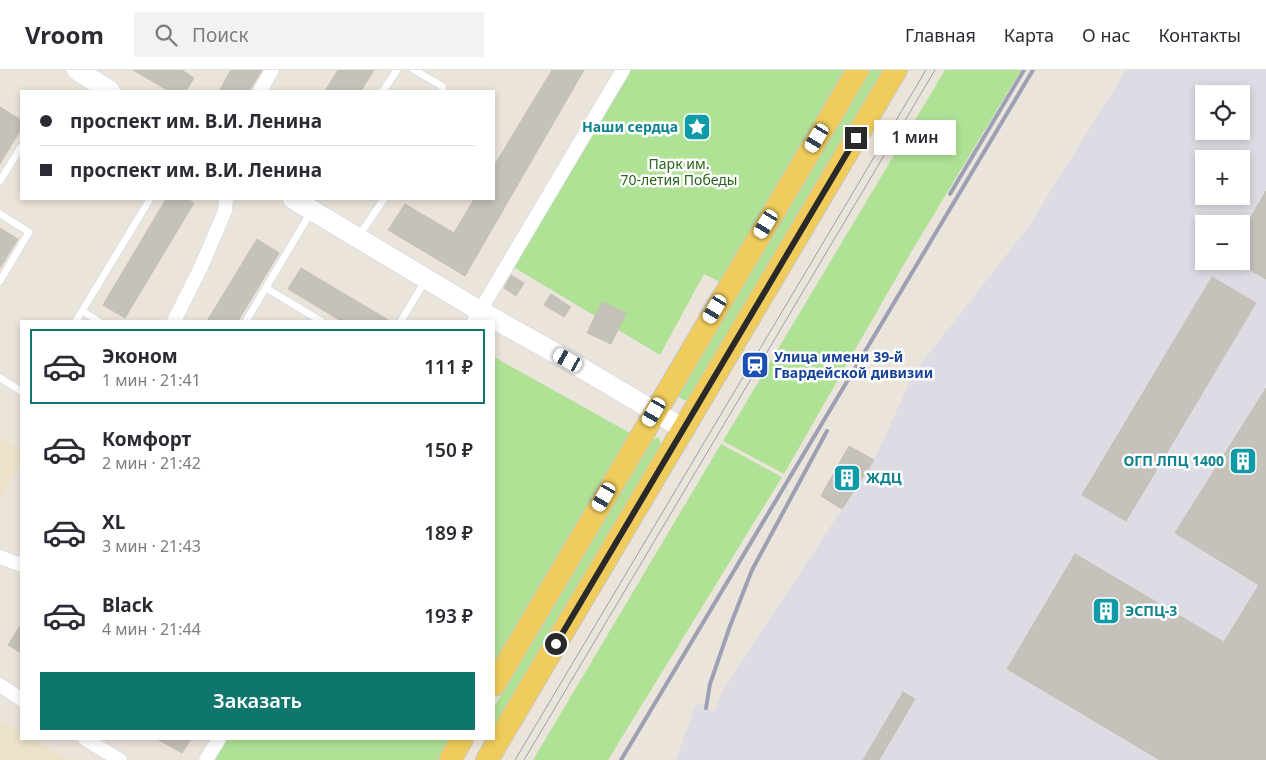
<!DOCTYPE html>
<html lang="ru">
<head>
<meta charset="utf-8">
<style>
	:root { --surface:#fff; --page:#f2f2f3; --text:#2b2b33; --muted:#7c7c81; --line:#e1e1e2; --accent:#0f766e }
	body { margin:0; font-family:"Noto Sans",sans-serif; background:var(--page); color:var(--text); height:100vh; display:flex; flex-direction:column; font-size:19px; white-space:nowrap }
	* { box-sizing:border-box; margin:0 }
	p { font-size:16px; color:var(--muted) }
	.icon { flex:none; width:28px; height:28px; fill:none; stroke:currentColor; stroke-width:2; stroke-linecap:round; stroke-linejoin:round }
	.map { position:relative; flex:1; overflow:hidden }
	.side { position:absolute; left:20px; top:250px; width:475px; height:420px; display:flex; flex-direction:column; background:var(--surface); border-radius:0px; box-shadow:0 2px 8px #0003 }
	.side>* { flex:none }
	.top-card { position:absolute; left:20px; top:20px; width:475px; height:110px; border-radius:0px; box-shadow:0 2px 8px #0003; display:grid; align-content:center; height:110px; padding:0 20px; background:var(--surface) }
	.controls { position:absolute; left:1195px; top:15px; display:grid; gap:10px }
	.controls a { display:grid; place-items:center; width:55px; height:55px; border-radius:0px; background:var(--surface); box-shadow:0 2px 8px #0003; font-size:25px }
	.end { position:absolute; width:22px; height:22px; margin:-11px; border:6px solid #292929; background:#fff; box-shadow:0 0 0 2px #fff }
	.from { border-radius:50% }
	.bubble { position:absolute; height:35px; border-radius:0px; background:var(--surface); box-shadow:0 2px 8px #0003; font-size:16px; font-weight:600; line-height:35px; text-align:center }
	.car { position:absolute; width:15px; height:30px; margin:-15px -8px; border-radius:6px; box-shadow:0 0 4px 1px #0007; background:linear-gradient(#fff 24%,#345 0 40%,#fff 0 76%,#345 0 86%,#fff 0) }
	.top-card b { display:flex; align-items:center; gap:18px; height:48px; font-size:19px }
	.top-card b+b { border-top:1px solid var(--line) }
	.top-card i { width:12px; height:12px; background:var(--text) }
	ul { padding:9px 0 0; list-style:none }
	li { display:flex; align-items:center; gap:15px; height:75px; margin:0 10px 8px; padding:0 10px; border:2px solid transparent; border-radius:0px }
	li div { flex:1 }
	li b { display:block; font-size:19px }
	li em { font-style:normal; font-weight:600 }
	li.current { border-color:var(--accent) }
	li>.icon { width:45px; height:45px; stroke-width:1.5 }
	.button { display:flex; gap:10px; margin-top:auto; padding:10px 20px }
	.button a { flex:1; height:58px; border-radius:0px; background:var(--accent); color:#fff; font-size:20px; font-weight:600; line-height:58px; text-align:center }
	header { display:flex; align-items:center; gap:30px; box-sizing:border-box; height:70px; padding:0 25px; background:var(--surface); border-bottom:1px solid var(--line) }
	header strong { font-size:24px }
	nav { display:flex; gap:28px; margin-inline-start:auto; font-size:18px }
	.search { width:350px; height:45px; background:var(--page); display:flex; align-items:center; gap:12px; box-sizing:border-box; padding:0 18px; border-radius:0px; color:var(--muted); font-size:19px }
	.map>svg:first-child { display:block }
	.industrial { fill:#dddbe3; fill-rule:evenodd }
	.education { fill:#ede1c9 }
	.green { fill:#b0e296 }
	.building { fill:#c6c1ba; stroke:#c6c0b4 }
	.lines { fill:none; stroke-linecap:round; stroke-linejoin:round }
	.lane-casing { stroke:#cfd3e2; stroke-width:8 }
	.street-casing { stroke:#cfd3e2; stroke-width:15 }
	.secondary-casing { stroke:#cfd3e2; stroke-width:21 }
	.primary-casing { stroke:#c7c7c7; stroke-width:24 }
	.lane { stroke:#fff; stroke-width:7 }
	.street { stroke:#fff; stroke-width:14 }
	.secondary { stroke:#fff; stroke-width:20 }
	.primary { stroke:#efcc5b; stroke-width:22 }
	.tram { stroke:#9da0b3; stroke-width:1 }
	.rail { stroke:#9da0b3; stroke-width:4 }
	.route { stroke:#292929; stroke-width:6 }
	.labels { text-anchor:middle; stroke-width:5; stroke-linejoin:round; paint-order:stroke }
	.culture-label { font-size:14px; font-weight:bold; fill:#0d838f; stroke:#fff; text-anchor:end }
	.park-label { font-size:14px; fill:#29641a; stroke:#fff }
	.transit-label { font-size:14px; font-weight:bold; fill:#164399; stroke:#fff; text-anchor:start }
</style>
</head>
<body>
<header>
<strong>Vroom</strong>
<div class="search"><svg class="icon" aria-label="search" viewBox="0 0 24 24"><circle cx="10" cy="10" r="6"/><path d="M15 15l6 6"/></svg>Поиск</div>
<nav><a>Главная</a><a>Карта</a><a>О нас</a><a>Контакты</a></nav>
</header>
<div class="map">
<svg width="1266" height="690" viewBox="0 0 1266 690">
	<rect width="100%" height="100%" fill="#ebe4da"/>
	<path class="industrial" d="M1126,0H1266V690H676L697,632L714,642L722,622L874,390L914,303L1029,156ZM1204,24H1241V61H1204ZM1204,89H1241V126H1204ZM1204,154H1241V191H1204Z"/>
	<g class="education">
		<path d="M0,367L21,380V393L0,430Z"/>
		<path d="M0,650L21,662V669H33L70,690H0Z"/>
	</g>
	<g class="green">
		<path d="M626,0H852L726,215L704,204L660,285L510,195Z"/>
		<path d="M869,0H884L688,330H683L679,327L681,318Z"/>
		<path d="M945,0H1021L907,189L784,404L723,371Z"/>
		<path d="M494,287L637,367L494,604Z"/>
		<path d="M657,367L660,369V377L494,658V637L650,372Z"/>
		<path d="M721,374L782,407L608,690H533Z"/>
		<path d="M221,669H455L442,690H208Z"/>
	</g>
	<g class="building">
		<path d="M133,0H182L194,8L186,21H169Z"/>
		<path d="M231,0H262L249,21H219Z"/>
		<path d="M338,0H374L361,21H325Z"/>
		<path d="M552,0H584L465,206L388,160L405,134L454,163L474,129H494V96Z"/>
		<path d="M0,37L21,50V59L0,94Z"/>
		<path d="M1266,121V209L1241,195V164Z"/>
		<path d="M166,129H187L194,133L125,248L103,235Z"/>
		<path d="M0,158L18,169L0,198Z"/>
		<path d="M257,169L279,183L238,251H207Z"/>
		<path d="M301,198L390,251H341L308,231L288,219Z"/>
		<path d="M511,205L524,213L516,226L504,218Z"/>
		<path d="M1212,207L1256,233L1126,451L1082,425Z"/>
		<path d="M551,224L571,237L564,247L544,235Z"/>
		<path d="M602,232L626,243L611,274L587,263Z"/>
		<path d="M1266,318V690H1160L1007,599L1075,484L1224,572L1259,515L1175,463Z"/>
		<path d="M849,376L874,390L842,439L821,426Z"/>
		<path d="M21,554V583L8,575Z"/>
		<path d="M903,622L915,629L879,690H863Z"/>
		<path d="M157,669H191L182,683Z"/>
	</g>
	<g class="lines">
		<g class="lane-casing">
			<g id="lane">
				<path d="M414,0L442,16L443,21"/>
				<path d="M383,21L397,0"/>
				<path d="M0,111L21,77"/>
				<path d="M0,144L29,162L0,211"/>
				<path d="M358,167L384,129"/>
				<path d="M266,218L321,251"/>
				<path d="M82,241L98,251"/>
				<path d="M76,251L150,129"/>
				<path d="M246,251L311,142"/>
				<path d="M401,251L425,211"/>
				<path d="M0,308L21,321"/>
			</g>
		</g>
		<g class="street-casing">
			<g id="street">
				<path d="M260,21L272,0"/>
				<path d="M174,251L201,197L225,141L226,129"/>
				<path d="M474,251L623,0"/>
				<path d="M0,487L21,495"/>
				<path d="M0,615L21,629"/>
				<path d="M85,669L120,690"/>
				<path d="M206,690L219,669"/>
			</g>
		</g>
		<g class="secondary-casing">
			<g id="secondary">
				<path d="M77,0L110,21"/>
				<path d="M293,129L480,241L568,290L684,359"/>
			</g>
		</g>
		<g class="primary-casing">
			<g id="primary">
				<path d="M494,615L858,0"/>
				<path d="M450,690L462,669"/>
				<path d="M487,690L896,0"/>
			</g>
		</g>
		<use href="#lane" class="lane"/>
		<use href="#street" class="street"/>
		<use href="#secondary" class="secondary"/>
		<use href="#primary" class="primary"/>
		<g class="tram">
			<path d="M515,690L926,0"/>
			<path d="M524,690L935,0"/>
		</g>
		<g class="rail">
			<path d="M950,124L1024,0"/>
			<path d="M706,638L710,614L730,556L752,500L827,361"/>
			<path d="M621,690L1033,0"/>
		</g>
	</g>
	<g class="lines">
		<path class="route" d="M556,574L856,68"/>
	</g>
	<defs>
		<g id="sight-square" transform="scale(1.4375)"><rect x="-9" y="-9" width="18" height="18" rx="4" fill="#0f9aa8" stroke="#fff"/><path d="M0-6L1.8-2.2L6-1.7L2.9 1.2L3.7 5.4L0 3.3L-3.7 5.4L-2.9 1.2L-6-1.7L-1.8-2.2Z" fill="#fff"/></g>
		<g id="station-square" transform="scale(1.4375)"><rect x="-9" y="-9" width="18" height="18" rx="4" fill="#1a4fb4" stroke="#fff"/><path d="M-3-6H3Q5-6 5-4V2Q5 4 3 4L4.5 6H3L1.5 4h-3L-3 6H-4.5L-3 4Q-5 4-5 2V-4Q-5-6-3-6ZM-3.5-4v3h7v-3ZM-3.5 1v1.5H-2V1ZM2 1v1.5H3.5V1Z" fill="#fff"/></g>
		<g id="building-square" transform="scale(1.4375)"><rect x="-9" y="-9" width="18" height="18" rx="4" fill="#0f9aa8" stroke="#fff"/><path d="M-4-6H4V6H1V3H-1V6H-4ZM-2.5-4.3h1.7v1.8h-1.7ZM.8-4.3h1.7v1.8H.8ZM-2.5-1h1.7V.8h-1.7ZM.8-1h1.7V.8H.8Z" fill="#fff"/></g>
	</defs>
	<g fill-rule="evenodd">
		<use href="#sight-square" x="697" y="57"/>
		<use href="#station-square" x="755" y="295"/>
		<use href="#building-square" x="1243" y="391"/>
		<use href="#building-square" x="847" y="408"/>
		<use href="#building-square" x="1106" y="541"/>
	</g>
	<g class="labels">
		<g class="culture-label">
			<text x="678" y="62">Наши сердца</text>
			<text x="1224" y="396">ОГП ЛПЦ 1400</text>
			<text x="866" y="413" text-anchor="start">ЖДЦ</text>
			<text x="1125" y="546" text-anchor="start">ЭСПЦ-3</text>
		</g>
		<g class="park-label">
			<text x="679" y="99">Парк им.<tspan x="679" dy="16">70-летия Победы</tspan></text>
		</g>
		<g class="transit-label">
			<text x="774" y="292">Улица имени 39-й<tspan x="774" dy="16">Гвардейской дивизии</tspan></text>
		</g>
	</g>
</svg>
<div class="controls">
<a><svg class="icon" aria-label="locate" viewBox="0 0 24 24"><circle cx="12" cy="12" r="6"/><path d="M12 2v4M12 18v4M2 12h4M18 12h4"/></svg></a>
<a>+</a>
<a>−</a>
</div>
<i class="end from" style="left:556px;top:574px"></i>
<i class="end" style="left:856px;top:68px"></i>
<div class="bubble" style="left:874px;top:50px;width:82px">1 мин</div>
<i class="car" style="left:817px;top:68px;rotate:211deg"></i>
<i class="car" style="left:766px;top:154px;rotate:211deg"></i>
<i class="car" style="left:715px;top:239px;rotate:211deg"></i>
<i class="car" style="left:568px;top:290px;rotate:299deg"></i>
<i class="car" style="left:654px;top:342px;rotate:210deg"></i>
<i class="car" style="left:604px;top:427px;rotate:210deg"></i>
<div class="top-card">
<b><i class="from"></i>проспект им. В.И. Ленина</b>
<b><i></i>проспект им. В.И. Ленина</b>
</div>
<section class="side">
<ul>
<li class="current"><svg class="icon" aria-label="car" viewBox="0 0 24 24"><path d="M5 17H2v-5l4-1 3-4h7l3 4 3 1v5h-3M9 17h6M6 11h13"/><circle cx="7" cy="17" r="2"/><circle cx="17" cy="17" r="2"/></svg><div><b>Эконом</b><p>1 мин · 21:41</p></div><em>111 ₽</em></li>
<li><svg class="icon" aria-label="car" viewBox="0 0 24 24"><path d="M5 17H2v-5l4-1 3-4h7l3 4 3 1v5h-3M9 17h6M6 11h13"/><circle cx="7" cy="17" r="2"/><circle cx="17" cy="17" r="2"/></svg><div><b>Комфорт</b><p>2 мин · 21:42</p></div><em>150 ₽</em></li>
<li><svg class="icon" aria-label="car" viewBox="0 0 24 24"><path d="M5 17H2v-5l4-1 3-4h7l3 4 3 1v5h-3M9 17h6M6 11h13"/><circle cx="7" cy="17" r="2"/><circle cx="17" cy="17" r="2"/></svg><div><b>XL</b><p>3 мин · 21:43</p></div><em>189 ₽</em></li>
<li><svg class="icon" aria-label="car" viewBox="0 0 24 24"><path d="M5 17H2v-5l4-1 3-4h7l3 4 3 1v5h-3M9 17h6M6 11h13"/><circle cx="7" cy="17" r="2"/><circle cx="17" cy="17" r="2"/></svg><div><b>Black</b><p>4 мин · 21:44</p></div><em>193 ₽</em></li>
</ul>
<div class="button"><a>Заказать</a></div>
</section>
</div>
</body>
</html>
